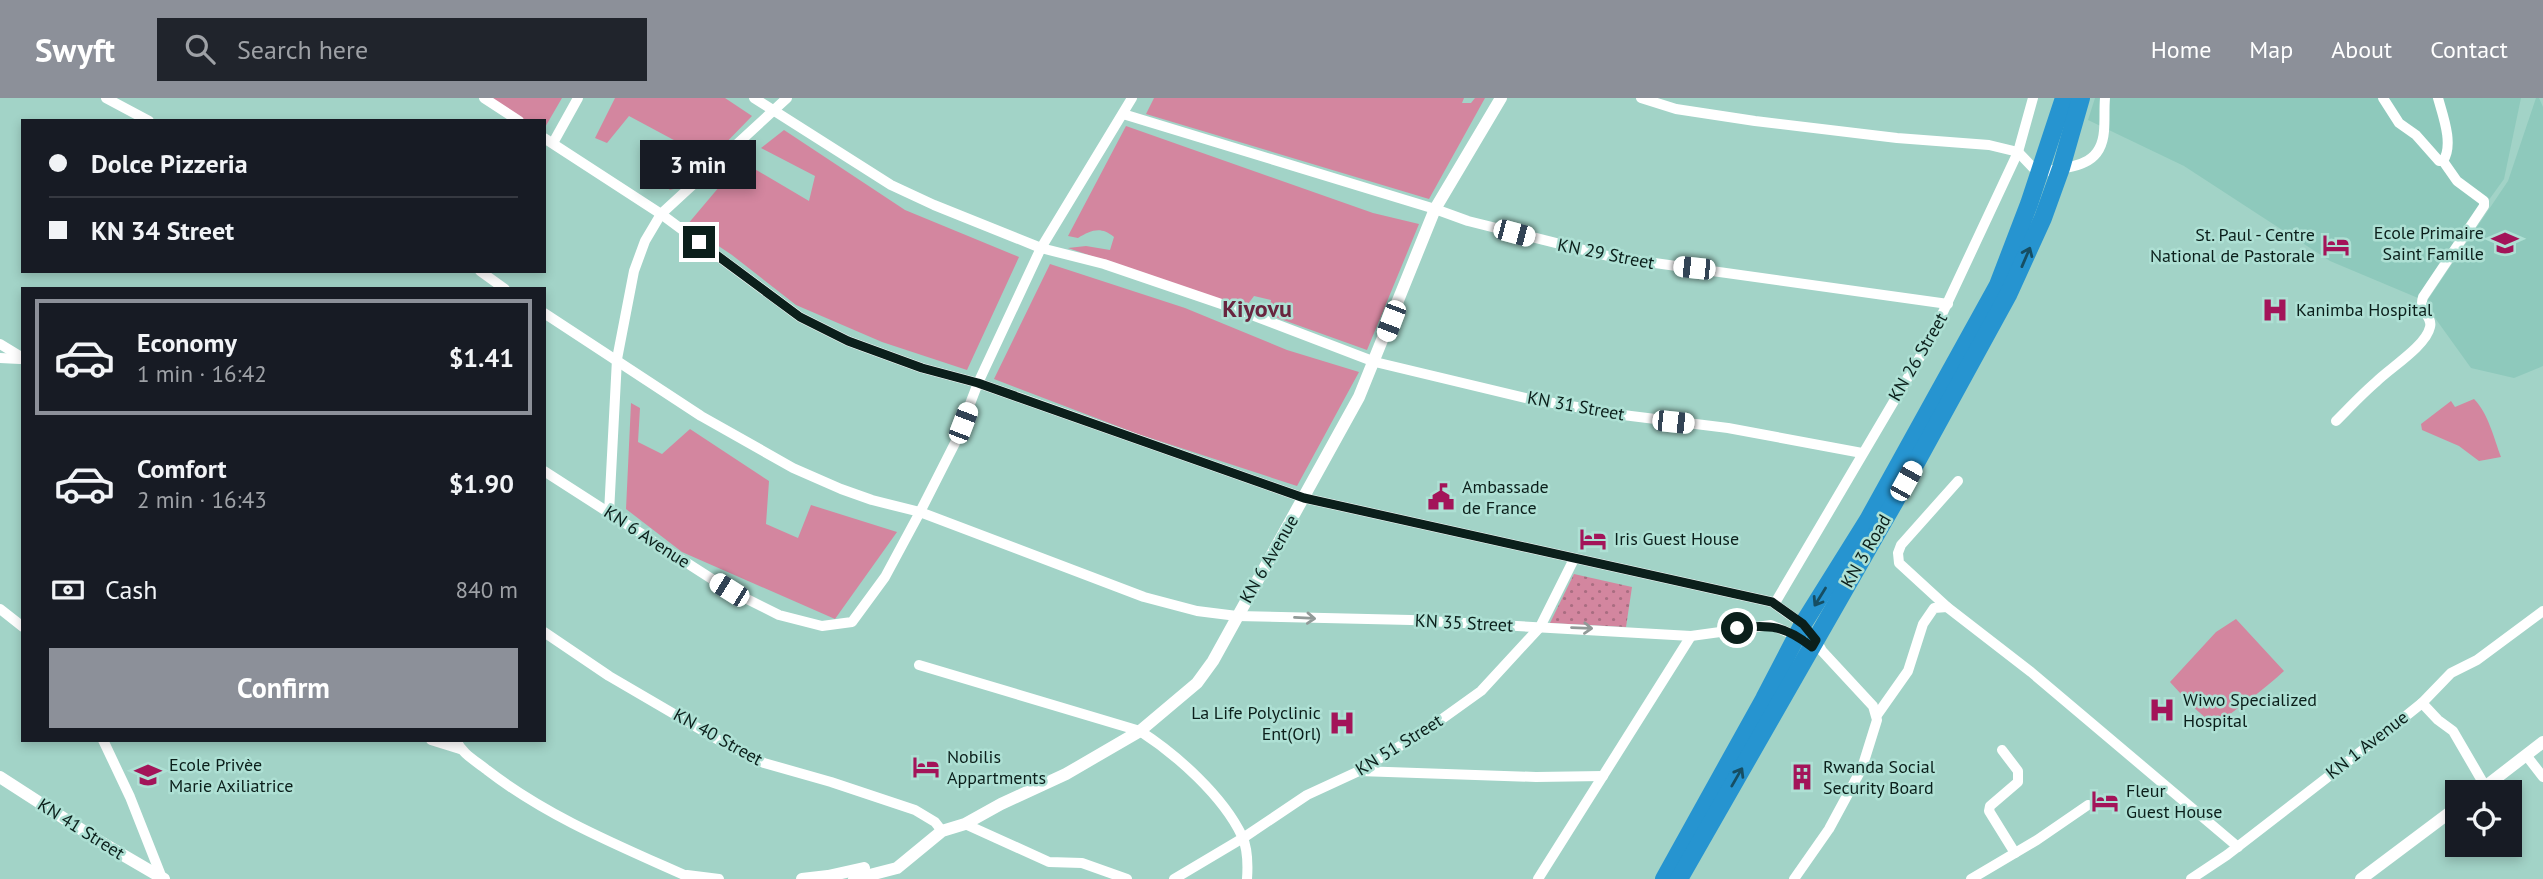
<!DOCTYPE html>
<html lang="en">
<head>
<meta charset="utf-8">
<style>
	:root { --surface:#171b24; --page:#20242c; --text:#f1f3f6; --muted:#9ea1a6; --line:#363941; --accent:#8c9099 }
	body { margin:0; font-family:"PT Sans",sans-serif; background:var(--page); color:var(--text); height:100vh; display:flex; flex-direction:column; font-size:26px; white-space:nowrap }
	* { box-sizing:border-box; margin:0 }
	p { font-size:23px; color:var(--muted) }
	.icon { flex:none; width:38px; height:38px; fill:none; stroke:currentColor; stroke-width:2; stroke-linecap:round; stroke-linejoin:round }
	.map { position:relative; flex:1; overflow:hidden }
	.panel { position:absolute; left:21px; top:189px; width:525px; height:455px; display:flex; flex-direction:column; background:var(--surface); border-radius:0px; box-shadow:0 4px 10px #0003 }
	.panel>* { flex:none }
	.hud { position:absolute; left:21px; top:21px; width:525px; height:154px; border-radius:0px; box-shadow:0 4px 10px #0003; display:grid; align-content:center; height:154px; padding:0 28px; background:var(--surface) }
	.fabs { position:absolute; left:2445px; top:682px; display:grid; gap:14px }
	.fabs a { display:grid; place-items:center; width:77px; height:77px; border-radius:0px; background:var(--surface); box-shadow:0 4px 10px #0003; font-size:35px }
	.end { position:absolute; width:32px; height:32px; margin:-16px; border:9px solid #0b1f1b; background:#fff; box-shadow:0 0 0 4px #fff }
	.from { border-radius:50% }
	.bubble { position:absolute; height:49px; border-radius:0px; background:var(--surface); box-shadow:0 4px 10px #0003; font-size:23px; font-weight:800; line-height:49px; text-align:center }
	.car { position:absolute; width:21px; height:42px; margin:-21px -10px; border-radius:9px; box-shadow:0 0 5px 2px #0007; background:linear-gradient(#fff 24%,#345 0 40%,#fff 0 76%,#345 0 86%,#fff 0) }
	.hud b { display:flex; align-items:center; gap:24px; height:66px; font-size:26px }
	.hud b+b { border-top:2px solid var(--line) }
	.hud i { width:18px; height:18px; background:var(--text) }
	ul { padding:12px 0 0; list-style:none }
	li { display:flex; align-items:center; gap:21px; height:116px; margin:0 14px 10px; padding:0 14px; border:4px solid transparent; border-radius:0px }
	li div { flex:1 }
	li b { display:block; font-size:26px }
	li em { font-style:normal; font-weight:800 }
	li.selected { border-color:var(--accent) }
	li>.icon { width:63px; height:63px; stroke-width:1.5 }
	.pay { display:flex; align-items:center; gap:18px; height:77px; padding:0 28px; font-size:26px }
	.pay p { margin-inline-start:auto }
	.button { display:flex; gap:14px; margin-top:auto; padding:14px 28px }
	.button a { flex:1; height:80px; border-radius:0px; background:var(--accent); color:#fff; font-size:28px; font-weight:800; line-height:80px; text-align:center }
	header { display:flex; align-items:center; gap:42px; box-sizing:border-box; height:98px; padding:0 35px; background:var(--accent); color:#fff }
	header strong { font-size:33px }
	nav { display:flex; gap:38px; margin-inline-start:auto; font-size:24px }
	.search { width:490px; height:63px; background:var(--page); display:flex; align-items:center; gap:18px; box-sizing:border-box; padding:0 24px; border-radius:0px; color:var(--muted); font-size:26px }
	.map>svg:first-child { display:block }
	.built { fill:#8ec9bc }
	.green { fill:#d3869f }
	.park { fill:url(#park-dots) }
	.lines { fill:none; stroke-linecap:round; stroke-linejoin:round }
	.street { stroke:#fff; stroke-width:10 }
	.secondary { stroke:#fff; stroke-width:12 }
	.highway { stroke:#2694d0; stroke-width:18 }
	.oneway { stroke:#164e63 }
	.oneway2 { stroke:#919a98 }
	.route { stroke:#0b1f1b; stroke-width:9 }
	.labels { text-anchor:middle; stroke-width:5; stroke-linejoin:round; paint-order:stroke }
	.poi-label { font-size:18px; fill:#0b1f1b; stroke:#aee0d4; text-anchor:start }
	.street-label { font-size:18px; fill:#0b1f1b; stroke:#aee0d4 }
	.district-label { font-size:24px; font-weight:bold; fill:#68253f; stroke:#aee0d4 }
</style>
</head>
<body>
<header>
<strong>Swyft</strong>
<div class="search"><svg class="icon" aria-label="search" viewBox="0 0 24 24"><circle cx="10" cy="10" r="6"/><path d="M15 15l6 6"/></svg>Search here</div>
<nav><a>Home</a><a>Map</a><a>About</a><a>Contact</a></nav>
</header>
<div class="map">
<svg width="2543" height="781" viewBox="0 0 2543 781">
	<defs>
		<pattern id="park-dots" width="8" height="8" patternUnits="userSpaceOnUse" patternTransform="scale(1.75)"><rect width="8" height="8" fill="#d3869f"/><path d="M2 2h.1M6 6h.1" fill="none" stroke="#a96d81" stroke-width="1.8" stroke-linecap="round"/></pattern>
	</defs>
	<rect width="100%" height="100%" fill="#a2d3c7"/>
	<g class="built">
		<path d="M2095,0H2521L2504,81L2418,200L2330,163L2184,68L2088,22Z"/>
		<path d="M2536,0H2539L2543,9V268L2514,280L2471,270L2425,206L2508,83Z"/>
	</g>
	<g class="green">
		<path d="M490,0H562L544,31V23H525Z"/>
		<path d="M615,0H725L752,18L683,89L669,92L698,55L629,18L607,45L595,40Z"/>
		<path d="M1154,0H1464L1462,5H1471L1475,0H1485L1429,101L1146,16Z"/>
		<path d="M1126,28L1373,115L1419,126L1367,252L1269,217L1271,202L1254,198L1245,210L1068,150L1086,148L1110,152L1114,139C1101,128 1091,132 1078,140L1068,138Z"/>
		<path d="M784,32L905,112L1019,159L967,272L882,244L796,207L732,157L687,127L741,63L809,103L815,78L761,50Z"/>
		<path d="M1050,166L1185,210L1287,252L1359,274L1297,388L1138,336L994,281Z"/>
		<path d="M2474,301C2488,315 2494,340 2501,359L2479,363L2459,348L2422,332L2421,326L2451,303L2455,309Z"/>
		<path d="M631,305L640,310L638,344L662,356L690,331L769,383L766,426L798,440L811,407L897,434L835,521L682,454L626,411Z"/>
		<path d="M2236,521L2284,573C2263,593 2238,609 2215,628L2192,608L2170,584L2216,534Z"/>
	</g>
	<path class="park" d="M1574,476L1632,489L1626,529L1550,525Z"/>
	<g class="lines">
		<g class="street">
			<path d="M106,0L149,23"/>
			<path d="M484,0L519,23"/>
			<path d="M754,0L891,87L934,107L1041,150L1104,166L1236,211L1375,264L1530,301L1623,317L1728,330L1862,355"/>
			<path d="M1641,0L1676,11L1755,23L1897,40L1989,47L2018,54L2038,75C2067,68 2101,72 2104,33C2105,22 2104,11 2105,0"/>
			<path d="M2383,0L2399,25L2416,37L2439,63H2443C2454,47 2443,18 2438,0"/>
			<path d="M1123,16L1435,111L1468,123L1612,159L1948,206"/>
			<path d="M544,40L661,116L800,219L848,243L922,270L978,285L1304,400L1772,504L1804,527"/>
			<path d="M553,45L578,0"/>
			<path d="M480,173L505,191"/>
			<path d="M544,215L701,318L793,370L841,391L872,402L920,414L1144,499L1197,513L1237,518L1411,522L1691,538L1771,527L1801,540"/>
			<path d="M0,246L23,260"/>
			<path d="M0,260L20,261"/>
			<path d="M2336,323C2349,310 2362,296 2376,284C2390,270 2426,248 2430,229C2433,218 2418,214 2423,199L2484,108V103L2457,83L2443,63"/>
			<path d="M544,373L729,492L779,517L822,528L852,524L885,479L920,414L955,345L978,285L1041,150L1132,0"/>
			<path d="M1958,383L1901,447L1898,455L1899,465L1947,509L2031,574L2238,749"/>
			<path d="M609,415L617,261L634,173L645,143L661,116L787,0"/>
			<path d="M1775,505L1930,242L2018,54L2033,0"/>
			<path d="M0,511L23,529"/>
			<path d="M544,534L609,578L722,644L764,665L831,684L915,712L935,724L942,733"/>
			<path d="M919,567L1140,633C1177,657 1223,698 1242,738C1248,751 1248,767 1247,781"/>
			<path d="M2422,605L2438,622L2453,633L2485,688"/>
			<path d="M1877,617L1908,573L1923,526L1934,510L1947,509"/>
			<path d="M103,642L130,699L162,780"/>
			<path d="M431,642L460,651"/>
			<path d="M456,642C462,656 476,663 487,672C549,720 622,749 693,781"/>
			<path d="M2002,652L2018,673V684L1990,708L1989,713L2015,755"/>
			<path d="M2526,657L2543,679"/>
			<path d="M1359,673L1536,679L1603,678"/>
			<path d="M965,726L1049,764L1082,765L1127,781"/>
			<path d="M2510,732L2517,743"/>
			<path d="M687,777L719,781"/>
			<path d="M1174,781L1243,740L1307,697L1359,673L1428,631L1481,593L1540,529L1574,461"/>
			<path d="M1538,781L1691,538"/>
			<path d="M1794,781L1829,731L1862,670L1877,622L1873,608L1822,553L1816,542"/>
			<path d="M1971,781L2037,742L2088,707"/>
			<path d="M2191,781L2227,757L2386,634L2422,605L2451,575L2477,562L2543,513"/>
		</g>
		<g class="secondary">
			<path d="M0,679L99,743L164,781"/>
			<path d="M2477,695L2543,644"/>
			<path d="M802,781L828,778L864,770"/>
			<path d="M854,781L897,770L942,733L965,726L1001,706L1066,676L1140,633L1197,585L1213,563L1359,299L1435,111L1501,0"/>
			<path d="M2361,781L2457,709"/>
		</g>
		<g class="highway">
			<path d="M1664,781L1764,601L1803,526L1868,422L1998,187L2029,106L2064,0"/>
			<path d="M1679,781L1894,405L2008,197L2043,120L2061,70L2081,0"/>
		</g>
	</g>
	<defs><path id="oneway-shaft" d="M-6 0H5M1.5-3L5.5 0L1.5 3" fill="none" stroke-width="1.6" stroke-linecap="round" stroke-linejoin="round" transform="scale(1.75)"/></defs>
	<g class="oneway">
		<use href="#oneway-shaft" transform="translate(2026 159) rotate(-67)"/>
		<use href="#oneway-shaft" transform="translate(1820 499) rotate(122)"/>
		<use href="#oneway-shaft" transform="translate(1737 679) rotate(-60)"/>
	</g>
	<g class="oneway2">
		<use href="#oneway-shaft" transform="translate(1305 520) rotate(3)"/>
		<use href="#oneway-shaft" transform="translate(1582 530) rotate(2)"/>
	</g>
	<g class="lines">
		<path class="route" d="M699,144L800,219L848,243L922,270L978,285L1304,400L1772,504L1803,526L1816,542L1812,549C1785,528 1770,526 1737,530"/>
	</g>
	<defs>
		<g id="school-bare" transform="scale(2.1)"><path d="M0-5L7-2L0 1L-7-2ZM-4 1L0 2.5L4 1V4Q0 6-4 4Z" fill="#a31459" stroke="#aee0d4" stroke-width="2.5" paint-order="stroke"/></g>
		<g id="hotel-bare" transform="scale(2.1)"><path d="M-6-4.5h1.5V1H6V5H4.5V3h-9V5H-6ZM-4 0a1.8 1.8 0 1 1 3.6 0ZM.5 0V-2.5h3Q6-2.5 6 0Z" fill="#a31459" stroke="#aee0d4" stroke-width="2.5" paint-order="stroke"/></g>
		<g id="hospital-bare" transform="scale(2.1)"><path d="M-5-5h3v3.5h4V-5h3V5h-3V1.5h-4V5h-3Z" fill="#a31459" stroke="#aee0d4" stroke-width="2.5" paint-order="stroke"/></g>
		<g id="civic-bare" transform="scale(2.1)"><path d="M-.6-6.5H3V-4.5H.6V-3L4-1V1h2V6H-6V1h2V-1L-.6-3ZM-1.2 2.5V6h2.4V2.5Z" fill="#a31459" stroke="#aee0d4" stroke-width="2.5" paint-order="stroke"/></g>
		<g id="building-bare" transform="scale(2.1)"><path d="M-4-6H4V6H1V3H-1V6H-4ZM-2.5-4.3h1.7v1.8h-1.7ZM.8-4.3h1.7v1.8H.8ZM-2.5-1h1.7V.8h-1.7ZM.8-1h1.7V.8H.8Z" fill="#a31459" stroke="#aee0d4" stroke-width="2.5" paint-order="stroke"/></g>
	</defs>
	<g fill-rule="evenodd">
		<use href="#school-bare" x="2505" y="145"/>
		<use href="#hotel-bare" x="2336" y="147"/>
		<use href="#hospital-bare" x="2275" y="212"/>
		<use href="#civic-bare" x="1441" y="399"/>
		<use href="#hotel-bare" x="1593" y="441"/>
		<use href="#hospital-bare" x="2162" y="612"/>
		<use href="#hospital-bare" x="1342" y="625"/>
		<use href="#hotel-bare" x="926" y="669"/>
		<use href="#school-bare" x="148" y="677"/>
		<use href="#building-bare" x="1802" y="679"/>
		<use href="#hotel-bare" x="2105" y="703"/>
	</g>
	<g class="labels">
		<g class="poi-label">
			<text x="2484" y="141" text-anchor="end">Ecole Primaire<tspan x="2484" dy="21">Saint Famille</tspan></text>
			<text x="2315" y="143" text-anchor="end">St. Paul - Centre<tspan x="2315" dy="21">National de Pastorale</tspan></text>
			<text x="2296" y="218">Kanimba Hospital</text>
			<text x="1462" y="395">Ambassade<tspan x="1462" dy="21">de France</tspan></text>
			<text x="1614" y="447">Iris Guest House</text>
			<text x="2183" y="608">Wiwo Specialized<tspan x="2183" dy="21">Hospital</tspan></text>
			<text x="1321" y="621" text-anchor="end">La Life Polyclinic<tspan x="1321" dy="21">Ent(Orl)</tspan></text>
			<text x="947" y="665">Nobilis<tspan x="947" dy="21">Appartments</tspan></text>
			<text x="169" y="673">Ecole Privèe<tspan x="169" dy="21">Marie Axiliatrice</tspan></text>
			<text x="1823" y="675">Rwanda Social<tspan x="1823" dy="21">Security Board</tspan></text>
			<text x="2126" y="699">Fleur<tspan x="2126" dy="21">Guest House</tspan></text>
		</g>
		<g class="street-label">
			<text transform="translate(1606 156) rotate(11)" y="6">KN 29 Street</text>
			<text transform="translate(1918 259) rotate(-60)" y="6">KN 26 Street</text>
			<text transform="translate(1576 308) rotate(10)" y="6">KN 31 Street</text>
			<text transform="translate(647 439) rotate(33)" y="6">KN 6 Avenue</text>
			<text transform="translate(1866 453) rotate(-60)" y="6">KN 3 Road</text>
			<text transform="translate(1269 461) rotate(-60)" y="6">KN 6 Avenue</text>
			<text transform="translate(1464 525) rotate(3)" y="6">KN 35 Street</text>
			<text transform="translate(718 639) rotate(29)" y="6">KN 40 Street</text>
			<text transform="translate(1399 647) rotate(-32)" y="6">KN 51 Street</text>
			<text transform="translate(2367 647) rotate(-38)" y="6">KN 1 Avenue</text>
			<text transform="translate(81 731) rotate(32)" y="6">KN 41 Street</text>
		</g>
		<g class="district-label">
			<text x="1257" y="219">Kiyovu</text>
		</g>
	</g>
</svg>
<div class="fabs">
<a><svg class="icon" aria-label="locate" viewBox="0 0 24 24"><circle cx="12" cy="12" r="6"/><path d="M12 2v4M12 18v4M2 12h4M18 12h4"/></svg></a>
</div>
<i class="end from" style="left:1737px;top:530px"></i>
<i class="end" style="left:699px;top:144px"></i>
<div class="bubble" style="left:640px;top:42px;width:116px">3 min</div>
<i class="car" style="left:1514px;top:135px;rotate:105deg"></i>
<i class="car" style="left:1694px;top:170px;rotate:276deg"></i>
<i class="car" style="left:1391px;top:223px;rotate:201deg"></i>
<i class="car" style="left:1673px;top:324px;rotate:96deg"></i>
<i class="car" style="left:963px;top:325px;rotate:21deg"></i>
<i class="car" style="left:1906px;top:383px;rotate:29deg"></i>
<i class="car" style="left:729px;top:492px;rotate:302deg"></i>
<div class="hud">
<b><i class="from"></i>Dolce Pizzeria</b>
<b><i></i>KN 34 Street</b>
</div>
<section class="panel">
<ul>
<li class="selected"><svg class="icon" aria-label="car" viewBox="0 0 24 24"><path d="M5 17H2v-5l4-1 3-4h7l3 4 3 1v5h-3M9 17h6M6 11h13"/><circle cx="7" cy="17" r="2"/><circle cx="17" cy="17" r="2"/></svg><div><b>Economy</b><p>1 min · 16:42</p></div><em>$1.41</em></li>
<li><svg class="icon" aria-label="car" viewBox="0 0 24 24"><path d="M5 17H2v-5l4-1 3-4h7l3 4 3 1v5h-3M9 17h6M6 11h13"/><circle cx="7" cy="17" r="2"/><circle cx="17" cy="17" r="2"/></svg><div><b>Comfort</b><p>2 min · 16:43</p></div><em>$1.90</em></li>
</ul>
<div class="pay"><svg class="icon" aria-label="cash" viewBox="0 0 24 24"><path d="M3 7h18v10H3z"/><circle cx="12" cy="12" r="2"/></svg>Cash<p>840 m</p></div>
<div class="button"><a>Confirm</a></div>
</section>
</div>
</body>
</html>
